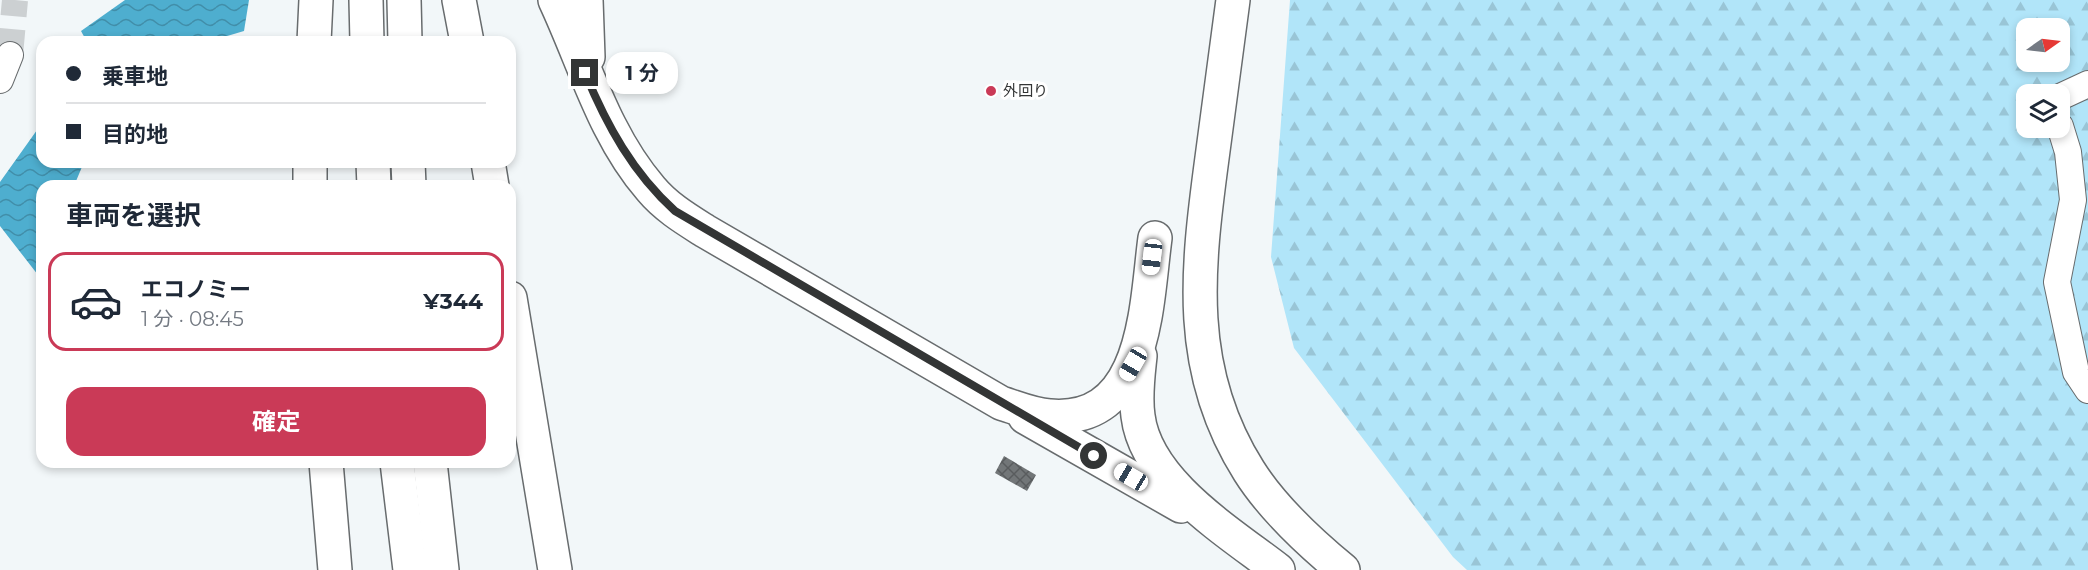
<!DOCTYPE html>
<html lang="ja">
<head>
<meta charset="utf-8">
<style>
	:root { --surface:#fff; --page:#f6f6f7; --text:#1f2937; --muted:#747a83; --line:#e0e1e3; --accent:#ca3a57 }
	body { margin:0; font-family:Montserrat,"Noto Sans JP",sans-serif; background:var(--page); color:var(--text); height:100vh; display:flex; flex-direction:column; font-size:22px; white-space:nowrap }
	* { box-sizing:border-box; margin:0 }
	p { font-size:20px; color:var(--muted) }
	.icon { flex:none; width:33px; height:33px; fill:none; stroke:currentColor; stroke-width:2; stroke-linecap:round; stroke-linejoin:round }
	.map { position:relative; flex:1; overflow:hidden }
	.panel { position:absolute; left:36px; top:180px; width:480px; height:288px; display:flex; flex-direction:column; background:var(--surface); border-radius:18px; box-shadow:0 3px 9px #0003 }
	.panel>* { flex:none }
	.top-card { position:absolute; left:36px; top:36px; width:480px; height:132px; border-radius:18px; box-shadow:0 3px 9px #0003; display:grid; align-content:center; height:132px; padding:0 30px; background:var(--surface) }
	.needle { width:39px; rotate:76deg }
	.controls { position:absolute; left:2016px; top:18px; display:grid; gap:12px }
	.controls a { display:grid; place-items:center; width:54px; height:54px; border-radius:12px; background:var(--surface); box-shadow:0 3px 9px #0003; font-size:30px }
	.end { position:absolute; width:27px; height:27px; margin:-14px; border:8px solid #333535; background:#fff; box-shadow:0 0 0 3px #fff }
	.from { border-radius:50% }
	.bubble { position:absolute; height:42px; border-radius:18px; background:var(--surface); box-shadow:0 3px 9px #0003; font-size:20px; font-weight:700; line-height:42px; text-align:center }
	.car { position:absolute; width:18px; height:36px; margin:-18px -9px; border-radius:8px; box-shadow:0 0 4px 2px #0007; background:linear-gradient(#fff 24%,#345 0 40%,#fff 0 76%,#345 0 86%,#fff 0) }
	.top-card b { display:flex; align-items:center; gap:21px; height:57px; font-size:22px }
	.top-card b+b { border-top:2px solid var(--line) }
	.top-card i { width:15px; height:15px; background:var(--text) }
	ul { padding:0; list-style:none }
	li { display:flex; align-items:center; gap:18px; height:99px; margin:0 12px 9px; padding:0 18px; border:3px solid var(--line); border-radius:18px }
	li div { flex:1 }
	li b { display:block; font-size:22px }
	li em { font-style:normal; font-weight:700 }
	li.on { border-color:var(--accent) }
	li>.icon { width:54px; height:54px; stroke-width:1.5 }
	h2 { padding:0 30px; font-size:27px; line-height:72px }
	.button { display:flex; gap:12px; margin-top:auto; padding:12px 30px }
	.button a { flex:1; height:69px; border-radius:18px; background:var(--accent); color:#fff; font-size:24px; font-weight:700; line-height:69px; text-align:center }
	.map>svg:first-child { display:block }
	.forest { fill:url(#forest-firs); fill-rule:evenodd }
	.water { fill:url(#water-waves) }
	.building { fill:url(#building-cross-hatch) }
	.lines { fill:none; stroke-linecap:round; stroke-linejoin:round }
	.minor-tunnel { stroke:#ccd0d2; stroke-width:26; stroke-dasharray:26 13; stroke-linecap:butt }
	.minor-casing { stroke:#686c6e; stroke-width:28 }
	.motorway-casing { stroke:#686c6e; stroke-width:36 }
	.minor { stroke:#fff; stroke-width:26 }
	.motorway { stroke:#fff; stroke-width:33 }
	.route { stroke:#333535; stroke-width:8 }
	.poi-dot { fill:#ca3a57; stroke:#fff; stroke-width:2 }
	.labels { text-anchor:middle; stroke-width:6; stroke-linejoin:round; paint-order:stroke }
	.poi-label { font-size:15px; fill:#333535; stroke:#fff; text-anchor:start }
</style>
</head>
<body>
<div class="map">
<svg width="2088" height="570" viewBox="0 0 2088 570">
	<defs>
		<pattern id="forest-firs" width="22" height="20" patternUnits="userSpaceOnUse" patternTransform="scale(1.5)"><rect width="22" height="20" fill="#b1e5f9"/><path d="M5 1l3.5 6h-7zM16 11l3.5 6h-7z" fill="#99c5d6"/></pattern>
		<pattern id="water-waves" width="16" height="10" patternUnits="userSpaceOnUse" patternTransform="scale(1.5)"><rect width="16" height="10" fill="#4eaecf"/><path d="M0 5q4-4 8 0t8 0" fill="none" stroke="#418ea9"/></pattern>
		<pattern id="building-cross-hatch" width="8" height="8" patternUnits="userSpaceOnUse" patternTransform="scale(1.5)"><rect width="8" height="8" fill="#727678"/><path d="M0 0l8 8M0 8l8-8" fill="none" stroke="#595c5e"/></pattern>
	</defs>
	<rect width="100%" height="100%" fill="#f2f7f9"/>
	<path class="forest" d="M1290,0H2088V570H1467L1453,557L1294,348L1271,257ZM2026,28H2060V62H2026ZM2026,94H2060V128H2026Z"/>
	<g class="water">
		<path d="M125,0H249L244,31L207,42H87L81,31Z"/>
		<path d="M42,123V162H84L74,186H42V266L38,275L0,226V182Z"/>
	</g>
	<path class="building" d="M1004,456L1036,475L1027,491L995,473Z"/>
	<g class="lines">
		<path class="minor-tunnel" d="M10,55L15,0"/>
		<g class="minor-casing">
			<g id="minor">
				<path d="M0,80L10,55"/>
				<path d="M2060,97L2088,84"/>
				<path d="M2060,126L2068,152L2073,200L2057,282L2076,372L2088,390"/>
			</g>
		</g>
		<g class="motorway-casing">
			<g id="motorway">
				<path d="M366,0L367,42"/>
				<path d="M404,0L405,42"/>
				<path d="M459,0L467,42"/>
				<path d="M555,0C585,64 604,135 651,189C666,207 686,219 705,231L1001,403C1017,408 1033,415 1050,416C1147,424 1146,304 1155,238"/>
				<path d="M586,0L588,57"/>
				<path d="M1233,0C1226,53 1219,105 1212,158C1197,270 1185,370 1249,471C1273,509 1309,542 1343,570"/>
				<path d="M314,42L316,0"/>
				<path d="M310,162V186"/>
				<path d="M373,162L374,186"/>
				<path d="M408,162L409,186"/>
				<path d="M488,162L492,186"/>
				<path d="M510,298L555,570"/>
				<path d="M1140,356C1138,375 1135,396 1138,416C1146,482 1229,532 1278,570"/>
				<path d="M1025,417L1181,506"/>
				<path d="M326,462L335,570"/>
				<path d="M397,462L410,570"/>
				<path d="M430,462L442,570"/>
			</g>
		</g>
		<use href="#minor" class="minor"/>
		<use href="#motorway" class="motorway"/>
	</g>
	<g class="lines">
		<path class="route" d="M585,73C607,126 633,173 675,211L1094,456"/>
	</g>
	<circle class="poi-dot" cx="991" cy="91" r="6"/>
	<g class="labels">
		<g class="poi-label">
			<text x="1003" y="96">外回り</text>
		</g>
	</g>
</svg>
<div class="controls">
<a><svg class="needle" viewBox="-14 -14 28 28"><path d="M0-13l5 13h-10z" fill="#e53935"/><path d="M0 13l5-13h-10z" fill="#747a83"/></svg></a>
<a><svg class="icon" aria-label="layers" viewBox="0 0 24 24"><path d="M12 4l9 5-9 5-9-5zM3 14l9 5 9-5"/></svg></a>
</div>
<i class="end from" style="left:1094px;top:456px"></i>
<i class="end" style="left:585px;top:73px"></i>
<div class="bubble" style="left:606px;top:52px;width:72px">1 分</div>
<i class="car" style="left:1152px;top:257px;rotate:187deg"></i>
<i class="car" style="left:1133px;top:364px;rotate:210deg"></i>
<i class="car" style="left:1131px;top:477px;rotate:300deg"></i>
<div class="top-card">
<b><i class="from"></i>乗車地</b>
<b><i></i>目的地</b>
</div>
<section class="panel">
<h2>車両を選択</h2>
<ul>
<li class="on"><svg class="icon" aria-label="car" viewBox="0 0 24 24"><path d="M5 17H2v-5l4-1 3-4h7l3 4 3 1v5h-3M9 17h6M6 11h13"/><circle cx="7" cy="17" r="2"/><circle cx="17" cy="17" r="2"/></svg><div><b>エコノミー</b><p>1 分 · 08:45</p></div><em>¥344</em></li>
</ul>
<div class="button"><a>確定</a></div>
</section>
</div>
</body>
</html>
